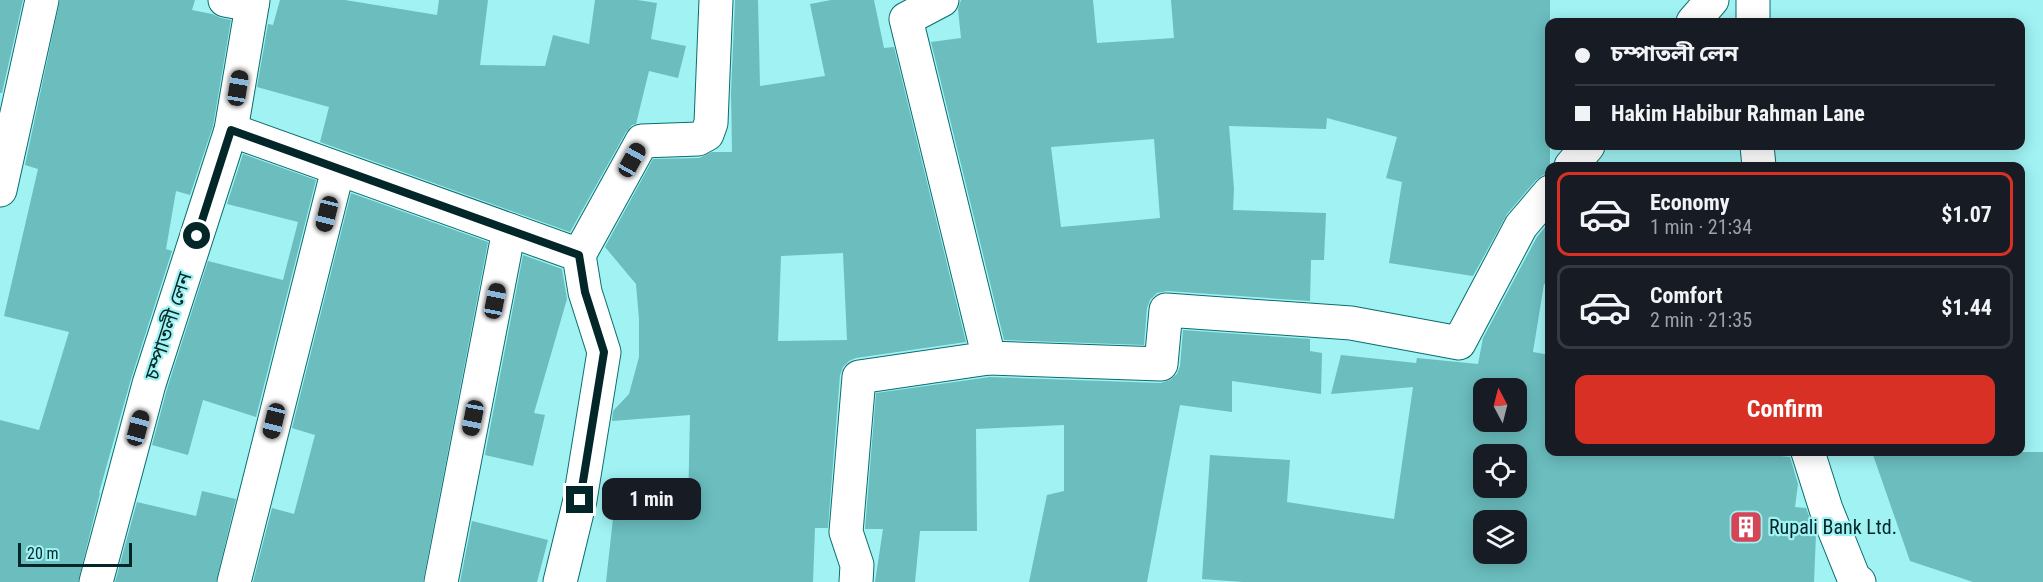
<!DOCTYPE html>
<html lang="en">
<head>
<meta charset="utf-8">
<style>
	:root { --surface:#171b24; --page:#20242c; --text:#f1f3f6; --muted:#9ea1a6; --line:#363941; --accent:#d93025 }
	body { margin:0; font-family:"Roboto Condensed","Noto Sans Bengali",sans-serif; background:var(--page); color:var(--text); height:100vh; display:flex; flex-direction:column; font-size:22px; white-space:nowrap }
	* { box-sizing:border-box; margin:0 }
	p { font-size:20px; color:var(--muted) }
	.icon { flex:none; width:33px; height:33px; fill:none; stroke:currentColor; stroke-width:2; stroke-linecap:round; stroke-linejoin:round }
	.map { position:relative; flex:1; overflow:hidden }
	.side { position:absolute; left:1545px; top:162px; width:480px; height:294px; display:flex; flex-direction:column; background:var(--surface); border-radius:12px; box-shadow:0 3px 15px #0003 }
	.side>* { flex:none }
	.guide { position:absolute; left:1545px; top:18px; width:480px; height:132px; border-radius:12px; box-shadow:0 3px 15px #0003; display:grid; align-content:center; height:132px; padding:0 30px; background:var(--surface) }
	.needle { width:39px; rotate:353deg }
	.tools { position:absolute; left:1473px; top:378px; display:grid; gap:12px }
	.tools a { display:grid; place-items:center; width:54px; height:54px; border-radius:12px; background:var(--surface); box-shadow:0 3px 15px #0003; font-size:30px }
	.scale { position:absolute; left:18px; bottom:15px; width:114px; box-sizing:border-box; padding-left:6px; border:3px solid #032728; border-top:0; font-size:16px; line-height:21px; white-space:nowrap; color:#032728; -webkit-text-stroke:4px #a0f2f3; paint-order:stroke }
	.end { position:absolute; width:27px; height:27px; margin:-14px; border:8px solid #032728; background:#fff; box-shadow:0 0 0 3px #fff }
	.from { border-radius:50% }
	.bubble { position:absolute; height:42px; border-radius:12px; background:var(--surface); box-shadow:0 3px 15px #0003; font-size:20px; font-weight:700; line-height:42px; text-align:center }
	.car { position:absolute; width:18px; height:36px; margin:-18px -9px; border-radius:8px; box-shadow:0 0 4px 2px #0007; background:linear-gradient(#222 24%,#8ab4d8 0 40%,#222 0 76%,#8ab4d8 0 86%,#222 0) }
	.guide b { display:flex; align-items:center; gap:21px; height:57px; font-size:22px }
	.guide b+b { border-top:2px solid var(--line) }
	.guide i { width:15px; height:15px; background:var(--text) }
	ul { padding:10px 0 0; list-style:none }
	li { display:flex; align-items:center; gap:18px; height:84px; margin:0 12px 9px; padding:0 18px; border:3px solid var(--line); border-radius:12px }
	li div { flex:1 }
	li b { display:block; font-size:22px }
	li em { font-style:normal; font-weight:700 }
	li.current { border-color:var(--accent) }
	li>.icon { width:54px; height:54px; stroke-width:1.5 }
	.primary-button { display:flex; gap:12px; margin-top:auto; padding:12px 30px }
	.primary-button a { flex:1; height:69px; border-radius:12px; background:var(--accent); color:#fff; font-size:24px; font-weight:700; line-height:69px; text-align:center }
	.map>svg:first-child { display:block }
	.building { fill:#6bbdbe; fill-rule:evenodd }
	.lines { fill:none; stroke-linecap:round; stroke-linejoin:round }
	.minor-casing { stroke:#0a6d6e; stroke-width:35 }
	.minor { stroke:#fff; stroke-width:33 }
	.route { stroke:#032728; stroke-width:8 }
	.labels { text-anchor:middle; stroke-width:4.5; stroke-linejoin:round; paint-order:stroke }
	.street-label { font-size:20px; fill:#032728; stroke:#a0f2f3 }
	.poi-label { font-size:20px; fill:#032728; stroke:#a0f2f3; text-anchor:start }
</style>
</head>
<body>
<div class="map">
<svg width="2043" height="582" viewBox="0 0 2043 582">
	<rect width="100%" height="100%" fill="#a0f2f3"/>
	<g class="building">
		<path d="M0,0H23L2,93H0Z"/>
		<path d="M60,0H195L192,10L212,14L221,18L231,20L213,126L190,195L176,191L166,249L172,251L131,379L99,493H100L78,582H0V420L39,430L69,332L4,316L38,169L25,165Z"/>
		<path d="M280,0H345L437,15L439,0H488L480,65L545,66L553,35L589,44L595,0H637L657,3L651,39L686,46L678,78L649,71L636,124L632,125L626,132L570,232L320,142L329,107L257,87L268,24L273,25Z"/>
		<path d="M735,0H758L760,86L825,76L810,4L831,0H874L884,48L894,47L966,342L856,358L849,361L843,367L840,375L828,528H815L813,582H606L615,500L688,508L690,415L612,421L613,411L629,394L639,357V319L636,284L605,247L653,159L699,158L712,152H732L731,92ZM843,253L847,340L778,341L781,256Z"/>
		<path d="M961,0H1093L1097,43L1174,38L1171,0H1550V174L1543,175L1536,180L1507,214L1473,276L1389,263L1402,182L1386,178L1397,137L1327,118L1326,129L1229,126L1234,189L1233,210L1326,213L1324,260H1311L1310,301L1167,291L1157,293L1150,300L1147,308L1144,345L1004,340L931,42L961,38L958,9ZM1154,139L1160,218L1061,227L1051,147Z"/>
		<path d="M243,154L316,180L256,417L203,400L188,455L152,445L167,389L208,261L283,280L298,222L227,204Z"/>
		<path d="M351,193L488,242L423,582H253L272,508L294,514L315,435L292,428Z"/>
		<path d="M1550,221V285L1544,284L1533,352L1550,355V452H1745L1790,457L1798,484L1795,507L1806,508L1816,534L1814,582H1243L1202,579L1210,455L1290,460L1287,502L1394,519L1413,387L1331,394L1341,355L1416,363L1417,358L1478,364L1483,338L1537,237ZM1484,388H1516V422H1484ZM1484,454H1516V488H1484ZM1484,520H1516V554H1484Z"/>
		<path d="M523,255L562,269L567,299L534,413L545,415L533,466L485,455L484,460Z"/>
		<path d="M1183,330L1310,339V351L1322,353L1321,394L1232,381V412L1180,405L1147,582H1029L1047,495L1064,491V425L976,429L977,531H920L915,582H875L883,529H865L876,393L990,377L1161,383L1170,380L1177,374L1180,366Z"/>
		<path d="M1872,452H2043V582H1973L1910,561Z"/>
		<path d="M202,491L236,499L216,582H115L137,502L196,516Z"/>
		<path d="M472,521L548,540L537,582H460Z"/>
	</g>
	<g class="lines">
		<g class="minor-casing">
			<g id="minor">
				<path d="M225,0L252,5"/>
				<path d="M1753,0V22"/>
				<path d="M1693,22L1712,0"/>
				<path d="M231,130L579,255L585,292L604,352L580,500L560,582"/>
				<path d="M1757,146L1759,166"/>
				<path d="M1571,166L1588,146"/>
				<path d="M0,190L42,0"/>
				<path d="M579,255L642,141L698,139L707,134L711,123L716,0"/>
				<path d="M989,358L1161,364L1166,310L1351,323L1459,343L1521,226L1550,192"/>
				<path d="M1808,452L1826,509L1855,581L1859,582"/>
				<path d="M96,582L149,384L231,130L253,0"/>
				<path d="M234,582L338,169"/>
				<path d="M441,582L509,230"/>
				<path d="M856,582L857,565L846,532L859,377L989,358L906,19L942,0"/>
			</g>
		</g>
		<use href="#minor" class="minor"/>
	</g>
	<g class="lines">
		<path class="route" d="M197,236L231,130L579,255L585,292L604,352L580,500"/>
	</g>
	<defs>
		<g id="building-square" transform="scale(1.725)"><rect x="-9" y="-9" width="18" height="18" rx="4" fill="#d54558" stroke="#a0f2f3"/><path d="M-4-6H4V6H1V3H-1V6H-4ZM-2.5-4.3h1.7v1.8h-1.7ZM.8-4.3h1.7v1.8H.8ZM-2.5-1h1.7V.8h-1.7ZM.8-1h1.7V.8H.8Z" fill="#fff"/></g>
	</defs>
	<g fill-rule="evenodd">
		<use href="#building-square" x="1746" y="527"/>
	</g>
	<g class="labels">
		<g class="street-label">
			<text transform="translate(168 326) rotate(-72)" y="7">চম্পাতলী লেন</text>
		</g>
		<g class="poi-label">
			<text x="1769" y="534">Rupali Bank Ltd.</text>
		</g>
	</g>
</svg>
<div class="tools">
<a><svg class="needle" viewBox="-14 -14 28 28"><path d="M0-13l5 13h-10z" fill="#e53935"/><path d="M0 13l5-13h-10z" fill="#9ea1a6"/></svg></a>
<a><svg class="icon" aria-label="locate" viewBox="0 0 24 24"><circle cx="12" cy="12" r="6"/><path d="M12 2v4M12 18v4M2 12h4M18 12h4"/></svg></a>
<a><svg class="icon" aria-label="layers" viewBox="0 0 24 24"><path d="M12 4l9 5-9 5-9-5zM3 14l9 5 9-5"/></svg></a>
</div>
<div class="scale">20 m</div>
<i class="end from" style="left:197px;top:236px"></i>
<i class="end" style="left:580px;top:500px"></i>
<div class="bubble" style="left:602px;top:478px;width:99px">1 min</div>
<i class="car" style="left:238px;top:88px;rotate:9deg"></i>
<i class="car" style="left:632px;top:160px;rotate:29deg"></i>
<i class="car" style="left:327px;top:214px;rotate:194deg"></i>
<i class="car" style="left:495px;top:301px;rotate:11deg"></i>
<i class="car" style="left:473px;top:418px;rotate:191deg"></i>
<i class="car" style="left:274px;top:421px;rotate:194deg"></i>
<i class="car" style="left:138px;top:428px;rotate:15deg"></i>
<div class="guide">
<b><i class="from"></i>চম্পাতলী লেন</b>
<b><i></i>Hakim Habibur Rahman Lane</b>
</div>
<section class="side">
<ul>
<li class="current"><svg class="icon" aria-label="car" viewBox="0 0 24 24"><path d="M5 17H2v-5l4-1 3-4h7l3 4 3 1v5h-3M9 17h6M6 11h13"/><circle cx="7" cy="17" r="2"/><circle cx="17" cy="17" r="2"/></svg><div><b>Economy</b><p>1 min · 21:34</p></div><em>$1.07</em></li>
<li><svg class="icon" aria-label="car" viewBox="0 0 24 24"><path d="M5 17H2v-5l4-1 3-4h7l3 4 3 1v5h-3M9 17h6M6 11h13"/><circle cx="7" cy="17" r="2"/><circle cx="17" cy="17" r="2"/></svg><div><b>Comfort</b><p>2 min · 21:35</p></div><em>$1.44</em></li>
</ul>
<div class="primary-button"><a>Confirm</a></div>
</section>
</div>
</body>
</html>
